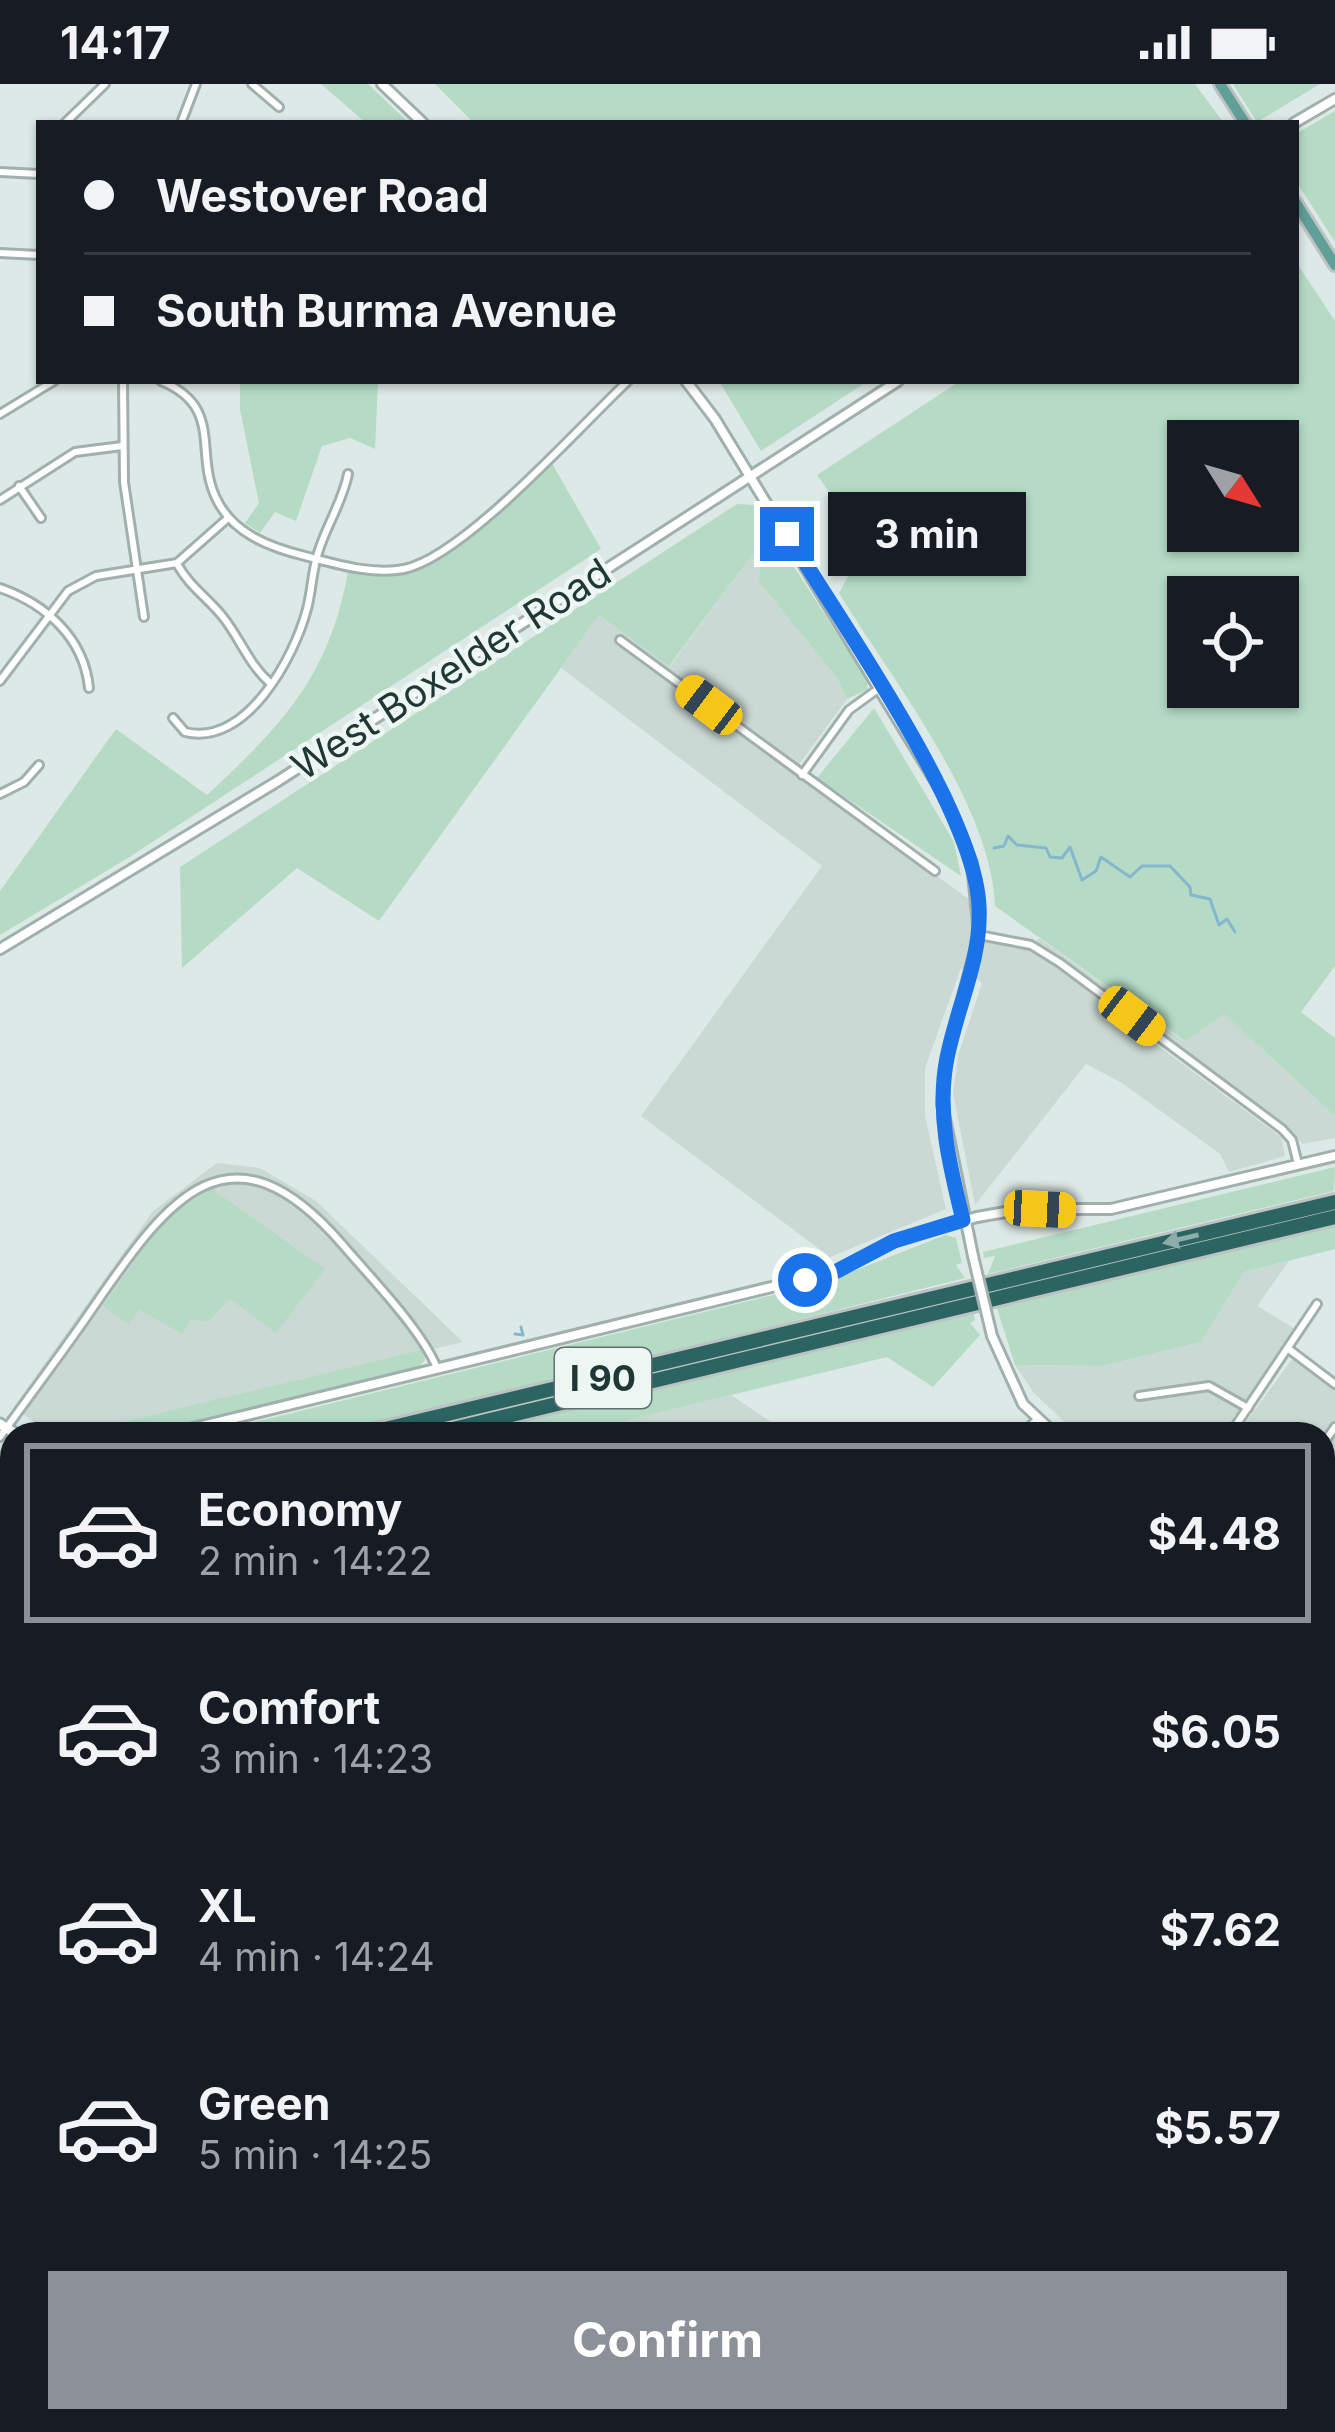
<!DOCTYPE html>
<html lang="en">
<head>
<meta charset="utf-8">
<style>
	:root { --surface:#171b24; --page:#20242c; --text:#f1f3f6; --muted:#9ea1a6; --line:#363941; --accent:#8c9099 }
	body { margin:0; font-family:Inter,sans-serif; background:var(--page); color:var(--text); height:100vh; display:flex; flex-direction:column; font-size:45px; white-space:nowrap }
	* { box-sizing:border-box; margin:0 }
	p { font-size:39px; color:var(--muted) }
	.icon { flex:none; width:66px; height:66px; fill:none; stroke:currentColor; stroke-width:2; stroke-linecap:round; stroke-linejoin:round }
	.map { position:relative; flex:1; overflow:hidden }
	.details { position:absolute; left:0px; top:1338px; width:1335px; height:1011px; display:flex; flex-direction:column; background:var(--surface); border-radius:36px 36px 0 0; box-shadow:0 3px 9px #0004 }
	.details>* { flex:none }
	.hud { position:absolute; left:36px; top:36px; width:1263px; height:264px; border-radius:0px; box-shadow:0 3px 9px #0004; display:grid; align-content:center; height:264px; padding:0 48px; background:var(--surface) }
	.needle { width:78px; rotate:127deg }
	.tools { position:absolute; left:1167px; top:336px; display:grid; gap:24px }
	.tools a { display:grid; place-items:center; width:132px; height:132px; border-radius:0px; background:var(--surface); box-shadow:0 3px 9px #0004; font-size:60px }
	.end { position:absolute; width:54px; height:54px; margin:-27px; border:15px solid #1a73e8; background:#fff; box-shadow:0 0 0 6px #fff }
	.from { border-radius:50% }
	.bubble { position:absolute; height:84px; border-radius:0px; background:var(--surface); box-shadow:0 3px 9px #0004; font-size:39px; font-weight:700; line-height:84px; text-align:center }
	.car { position:absolute; width:36px; height:72px; margin:-36px -18px; border-radius:15px; box-shadow:0 0 9px 3px #0007; background:linear-gradient(#f5c518 24%,#345 0 40%,#f5c518 0 76%,#345 0 86%,#f5c518 0) }
	.hud b { display:flex; align-items:center; gap:42px; height:114px; font-size:45px }
	.hud b+b { border-top:3px solid var(--line) }
	.hud i { width:30px; height:30px; background:var(--text) }
	ul { padding:21px 0 0; list-style:none }
	li { display:flex; align-items:center; gap:36px; height:180px; margin:0 24px 18px; padding:0 24px; border:6px solid transparent; border-radius:0px }
	li div { flex:1 }
	li b { display:block; font-size:45px }
	li em { font-style:normal; font-weight:700 }
	li.current { border-color:var(--accent) }
	li>.icon { width:108px; height:108px; stroke-width:1.5 }
	.action { display:flex; gap:24px; margin-top:auto; padding:24px 48px }
	.action a { flex:1; height:138px; border-radius:0px; background:var(--accent); color:#fff; font-size:48px; font-weight:700; line-height:138px; text-align:center }
	.status { display:flex; justify-content:space-between; align-items:center; height:84px; padding:0 60px; background:var(--surface); direction:ltr }
	.status svg { height:33px; fill:currentColor }
	.map>svg:first-child { display:block }
	.built { fill:#cbd9d5 }
	.green { fill:#b5dbc5; fill-rule:evenodd }
	.lines { fill:none; stroke-linecap:round; stroke-linejoin:round }
	.stream { stroke:#84b7cf; stroke-width:3 }
	.minor-casing { stroke:#a0b0ad; stroke-width:12 }
	.tertiary-casing { stroke:#a0b0ad; stroke-width:14 }
	.secondary-casing { stroke:#9cb5b0; stroke-width:15 }
	.primary-casing { stroke:#bcc3c2; stroke-width:16 }
	.motorway-casing { stroke:#bcc3c2; stroke-width:20 }
	.minor { stroke:#fff; stroke-width:6 }
	.tertiary { stroke:#fff; stroke-width:8 }
	.secondary { stroke:#fff; stroke-width:9 }
	.primary { stroke:#619f99; stroke-width:10 }
	.motorway { stroke:#2b6461; stroke-width:14 }
	.rail-casing { stroke:#597471; stroke-width:8 }
	.rail { stroke:#edf6f3; stroke-width:3; stroke-dasharray:9; stroke-linecap:butt }
	.tertiary-bridge-casing { stroke:#a0b0ad; stroke-width:14; stroke-linecap:butt }
	.tertiary-bridge { stroke:#fff; stroke-width:8 }
	.oneway { fill:#8cadaa }
	.route { stroke:#1a73e8; stroke-width:15 }
	.labels { text-anchor:middle; stroke-width:9; stroke-linejoin:round; paint-order:stroke }
	.shield { fill:#edf6f3; stroke:#5d716e; stroke-width:3 }
	.shield-label { font-size:36px; font-weight:bold; fill:#1f3835 }
	.street-label { font-size:39px; fill:#1f3835; stroke:#edf6f3 }
</style>
</head>
<body>
<div class="status"><b>14:17</b><svg viewBox="0 0 49 12"><path d="M0 12V9h3v3zM5 12V6h3v6zM10 12V3h3v9zM15 12V0h3v12zM26 1h20v11H26zM47 4h2v5h-2z"/></svg></div>
<div class="map">
<svg width="1335" height="2348" viewBox="0 0 1335 2348">
	<rect width="100%" height="100%" fill="#dde9e6"/>
	<g class="built">
		<path d="M753,470L760,475L759,498L837,594L847,615L793,689L973,818L971,860L996,857L1031,866L1039,854L1184,957L1223,929L1335,1032V1054L1303,1060L1160,947L1153,958L1281,1053L1285,1072L1229,1088L1220,1070L1122,999L1086,980L975,1121L953,1009L958,972L982,899L961,884L925,984V1032L946,1125L830,1173L641,1032L822,782L561,584L599,531L670,582Z"/>
		<path d="M217,1079L260,1084L316,1117L463,1258L73,1350H50L14,1323L153,1127Z"/>
		<path d="M1289,1177L1257,1222L1297,1246L1222,1350H1077L1034,1309L1015,1281L1103,1282L1201,1258L1244,1188Z"/>
		<path d="M1293,1274L1335,1306V1879L1323,1890V1793L1329,1785L1323,1751V1552L1329,1544L1323,1539V1350H1237Z"/>
		<path d="M731,1311L789,1350H571Z"/>
		<path d="M1335,1965V2112L1323,2103V1977Z"/>
		<path d="M514,2337H838L826,2348H506Z"/>
	</g>
	<g class="green">
		<path d="M321,0H368L409,39H366Z"/>
		<path d="M435,0H1195L1224,39H474Z"/>
		<path d="M1233,0H1320L1257,38Z"/>
		<path d="M1335,27V158L1296,97V50Z"/>
		<path d="M1296,178L1335,237V882L1301,928L1335,954V1032L1224,930L1185,957L995,822C991,720 893,597 839,509L866,460L817,391L960,297H1296ZM1188,357H1278V447H1188ZM1188,513H1278V603H1188Z"/>
		<path d="M240,297H378L375,365L350,354L322,362L296,437L275,428L260,449L245,439L259,419L240,326Z"/>
		<path d="M719,297H868L761,367Z"/>
		<path d="M550,376L601,465L128,774L0,851V807L116,645L207,711C282,641 329,593 348,488C446,499 485,438 550,376Z"/>
		<path d="M737,420L754,421L868,597L867,606L847,615L837,594L759,498L760,475L753,470L669,582L599,531L379,837L297,784L182,884L180,783Z"/>
		<path d="M874,624L954,758L961,792L817,694Z"/>
		<path d="M1335,1083L1334,1107L988,1190L995,1172L984,1174L983,1168Z"/>
		<path d="M212,1105L325,1185L276,1249L230,1215L208,1238L192,1235L182,1250L140,1226L128,1240L103,1222L167,1131Z"/>
		<path d="M1335,1140V1165L1244,1188L1201,1258L1103,1282L1015,1281L996,1221Z"/>
		<path d="M945,1151L956,1154L962,1179L956,1181L965,1194L341,1350H206L826,1198Z"/>
		<path d="M973,1227L975,1236L970,1239L980,1251L933,1303L887,1273L571,1350H462Z"/>
		<path d="M422,1266L425,1276L416,1286L142,1350H73Z"/>
		<path d="M0,1940L12,1963V2337H80L72,2348H0Z"/>
	</g>
	<g class="lines">
		<g class="stream">
			<path d="M994,764L1004,762L1008,752L1017,761L1046,764L1050,773L1062,774L1070,763L1082,796L1096,787L1101,773L1130,793L1142,782H1170L1190,803L1191,811L1210,815L1219,841L1227,835L1235,848"/>
			<path d="M515,1250L523,1251L521,1243"/>
			<path d="M1323,1761L1335,1767"/>
			<path d="M1329,2245L1335,2250"/>
			<path d="M1323,2284L1335,2269"/>
			<path d="M1236,2348L1273,2337"/>
		</g>
		<g class="minor-casing">
			<g id="minor">
				<path d="M252,0L279,23"/>
				<path d="M65,39L105,0"/>
				<path d="M181,39L196,0"/>
				<path d="M0,88L39,90"/>
				<path d="M0,169L39,171"/>
				<path d="M123,297L124,398L144,533"/>
				<path d="M161,297C224,323 194,368 216,414C232,449 269,463 305,472C336,480 372,491 404,485C464,473 579,343 628,297"/>
				<path d="M0,330L54,297"/>
				<path d="M19,402L41,434"/>
				<path d="M0,416L75,368L122,362"/>
				<path d="M177,480C190,503 208,514 223,533C241,556 248,579 270,599"/>
				<path d="M0,504C46,520 84,554 89,604"/>
				<path d="M620,556L935,787"/>
				<path d="M0,597L68,507L96,492L177,479L228,434"/>
				<path d="M173,634L185,648C246,663 294,574 307,525C312,506 312,487 318,469C326,442 343,417 348,390"/>
				<path d="M802,691L849,626L878,605"/>
				<path d="M0,710L24,698L39,681"/>
				<path d="M979,851L1031,861L1060,879L1282,1045L1292,1056L1298,1080"/>
				<path d="M1290,1266L1335,1300"/>
				<path d="M1139,1312L1209,1302L1248,1324"/>
				<path d="M32,1350L36,1345"/>
				<path d="M1023,1350L1036,1336"/>
				<path d="M1230,1350L1317,1220"/>
				<path d="M0,1353C32,1308 66,1264 97,1218C168,1115 230,1031 342,1160C370,1193 421,1245 437,1284"/>
				<path d="M1323,1360L1335,1343"/>
				<path d="M0,1601L12,1597"/>
				<path d="M0,1658L12,1667"/>
				<path d="M0,1758L12,1768"/>
				<path d="M0,1814L12,1796"/>
				<path d="M1323,2146L1335,2130"/>
				<path d="M235,2337L250,2348"/>
				<path d="M392,2337L410,2348"/>
				<path d="M555,2337L570,2348"/>
				<path d="M710,2337L725,2348"/>
				<path d="M84,2341L95,2348"/>
				<path d="M79,2348L87,2337"/>
				<path d="M169,2348L177,2337"/>
				<path d="M278,2348L286,2337"/>
				<path d="M498,2348L506,2337"/>
				<path d="M607,2348L615,2337"/>
			</g>
		</g>
		<g class="tertiary-casing">
			<g id="tertiary">
				<path d="M382,0L423,39"/>
				<path d="M1294,39L1335,15"/>
				<path d="M686,297L715,335L945,713L972,779L979,851L946,978L942,1020L973,1172"/>
				<path d="M0,865L278,697L898,297"/>
				<path d="M992,1252L1023,1320L1055,1350"/>
				<path d="M169,1350L837,1187L894,1157L977,1133L1023,1125H1111L1335,1072"/>
				<path d="M1323,1553L1335,1561"/>
				<path d="M1323,1898L1335,1888"/>
				<path d="M829,2348L840,2337"/>
			</g>
		</g>
		<g class="secondary-casing">
			<path id="secondary" d="M0,1340L16,1350"/>
		</g>
		<g class="primary-casing">
			<g id="primary">
				<path d="M1220,0L1245,39"/>
				<path d="M1296,119L1335,181"/>
				<path d="M1323,1527L1335,1511"/>
				<path d="M717,2348L725,2337"/>
			</g>
		</g>
		<g class="motorway-casing">
			<g id="motorway">
				<path d="M364,1350L1335,1118"/>
				<path d="M432,1350L1335,1133"/>
				<path d="M0,1443L12,1439"/>
				<path d="M0,1462L12,1456"/>
			</g>
		</g>
		<use href="#minor" class="minor"/>
		<use href="#tertiary" class="tertiary"/>
		<use href="#secondary" class="secondary"/>
		<use href="#primary" class="primary"/>
		<use href="#motorway" class="motorway"/>
		<g class="rail-casing">
			<g id="rail">
				<path d="M1323,1946L1335,1934"/>
				<path d="M906,2348L917,2337"/>
			</g>
		</g>
		<use href="#rail" class="rail"/>
		<g class="tertiary-bridge-casing">
			<path id="tertiary-bridge" d="M973,1172L992,1252"/>
		</g>
		<use href="#tertiary-bridge" class="tertiary-bridge"/>
	</g>
	<defs><path id="oneway-solid" d="M-6-.8H1V-3.2L6.5 0L1 3.2V.8H-6Z" transform="scale(3)"/></defs>
	<use class="oneway" href="#oneway-solid" transform="translate(1181 1155) rotate(167)"/>
	<g class="lines">
		<path class="route" d="M787,450C840,537 975,727 979,822C982,875 957,922 947,974C936,1028 950,1083 963,1136L894,1157L837,1187L805,1196"/>
	</g>
	<g class="labels">
		<rect class="shield" x="555" y="1264" width="96" height="60" rx="9"/>
		<g class="shield-label">
			<text x="603" y="1307">I 90</text>
		</g>
		<g class="street-label">
			<text transform="translate(451 585) rotate(-33)" y="14">West Boxelder Road</text>
		</g>
	</g>
</svg>
<div class="tools">
<a><svg class="needle" viewBox="-14 -14 28 28"><path d="M0-13l5 13h-10z" fill="#e53935"/><path d="M0 13l5-13h-10z" fill="#9ea1a6"/></svg></a>
<a><svg class="icon" aria-label="locate" viewBox="0 0 24 24"><circle cx="12" cy="12" r="6"/><path d="M12 2v4M12 18v4M2 12h4M18 12h4"/></svg></a>
</div>
<i class="end from" style="left:805px;top:1196px"></i>
<i class="end" style="left:787px;top:450px"></i>
<div class="bubble" style="left:828px;top:408px;width:198px">3 min</div>
<i class="car" style="left:709px;top:621px;rotate:307deg"></i>
<i class="car" style="left:1132px;top:932px;rotate:127deg"></i>
<i class="car" style="left:1040px;top:1125px;rotate:93deg"></i>
<div class="hud">
<b><i class="from"></i>Westover Road</b>
<b><i></i>South Burma Avenue</b>
</div>
<section class="details">
<ul>
<li class="current"><svg class="icon" aria-label="car" viewBox="0 0 24 24"><path d="M5 17H2v-5l4-1 3-4h7l3 4 3 1v5h-3M9 17h6M6 11h13"/><circle cx="7" cy="17" r="2"/><circle cx="17" cy="17" r="2"/></svg><div><b>Economy</b><p>2 min · 14:22</p></div><em>$4.48</em></li>
<li><svg class="icon" aria-label="car" viewBox="0 0 24 24"><path d="M5 17H2v-5l4-1 3-4h7l3 4 3 1v5h-3M9 17h6M6 11h13"/><circle cx="7" cy="17" r="2"/><circle cx="17" cy="17" r="2"/></svg><div><b>Comfort</b><p>3 min · 14:23</p></div><em>$6.05</em></li>
<li><svg class="icon" aria-label="car" viewBox="0 0 24 24"><path d="M5 17H2v-5l4-1 3-4h7l3 4 3 1v5h-3M9 17h6M6 11h13"/><circle cx="7" cy="17" r="2"/><circle cx="17" cy="17" r="2"/></svg><div><b>XL</b><p>4 min · 14:24</p></div><em>$7.62</em></li>
<li><svg class="icon" aria-label="car" viewBox="0 0 24 24"><path d="M5 17H2v-5l4-1 3-4h7l3 4 3 1v5h-3M9 17h6M6 11h13"/><circle cx="7" cy="17" r="2"/><circle cx="17" cy="17" r="2"/></svg><div><b>Green</b><p>5 min · 14:25</p></div><em>$5.57</em></li>
</ul>
<div class="action"><a>Confirm</a></div>
</section>
</div>
</body>
</html>
